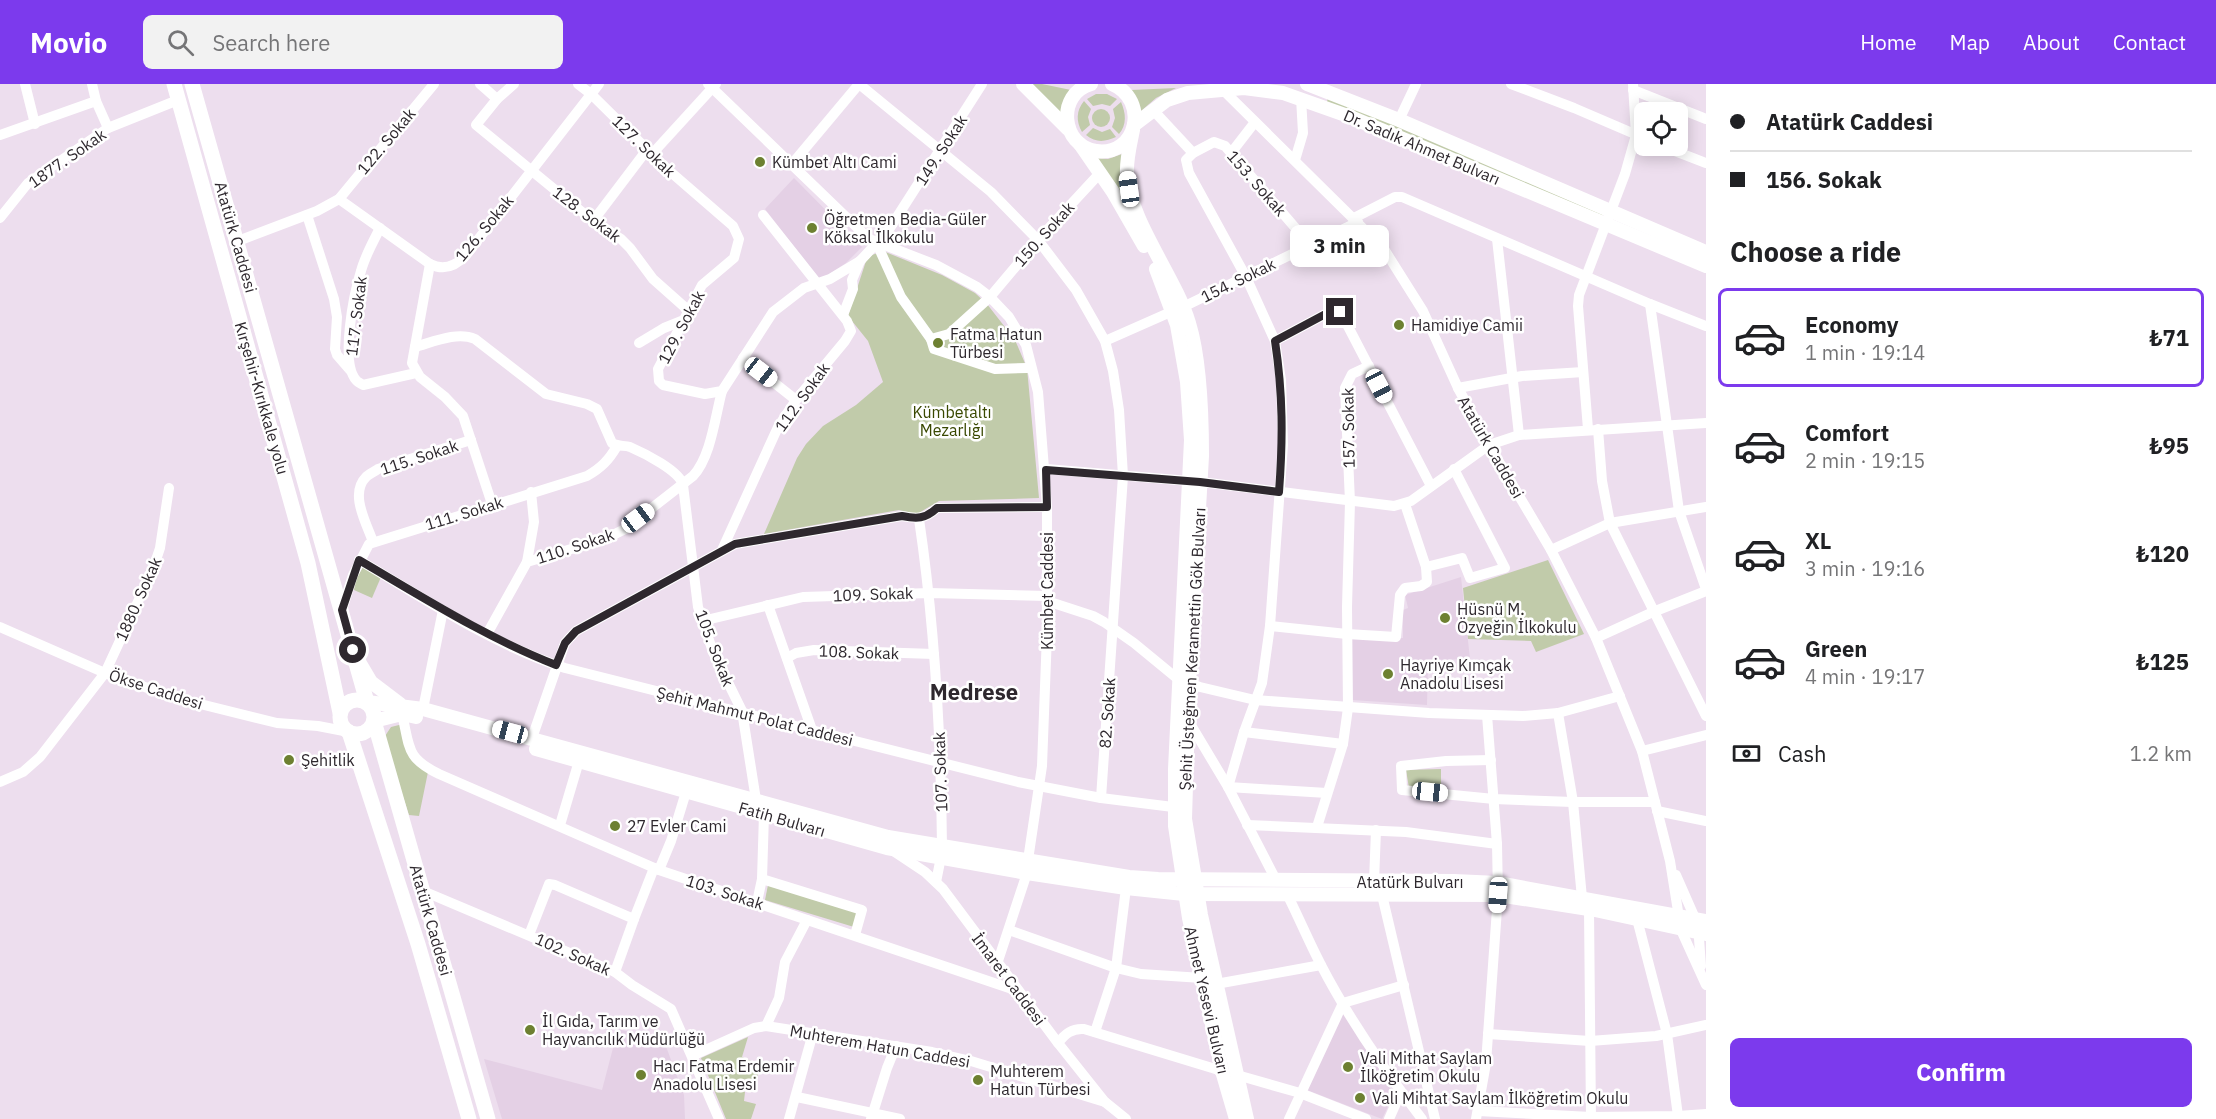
<!DOCTYPE html>
<html lang="en">
<head>
<meta charset="utf-8">
<style>
	:root { --surface:#fff; --page:#f2f2f2; --text:#202124; --muted:#757577; --line:#e0e0e0; --accent:#7c3aed }
	body { margin:0; font-family:"IBM Plex Sans",sans-serif; background:var(--page); color:var(--text); height:100vh; display:flex; flex-direction:column; font-size:22px; white-space:nowrap }
	* { box-sizing:border-box; margin:0 }
	p { font-size:20px; color:var(--muted) }
	.icon { flex:none; width:33px; height:33px; fill:none; stroke:currentColor; stroke-width:2; stroke-linecap:round; stroke-linejoin:round }
	.map { position:relative; flex:1; overflow:hidden }
	.drawer { display:flex; flex-direction:column; background:var(--surface); width:510px }
	.drawer>* { flex:none }
	.guide { display:grid; align-content:center; height:132px; padding:0 24px; background:var(--surface) }
	.controls { position:absolute; left:1634px; top:18px; display:grid; gap:12px }
	.controls a { display:grid; place-items:center; width:54px; height:54px; border-radius:9px; background:var(--surface); box-shadow:0 3px 15px #0003; font-size:30px }
	.end { position:absolute; width:27px; height:27px; margin:-14px; border:8px solid #2e282e; background:#fff; box-shadow:0 0 0 3px #fff }
	.from { border-radius:50% }
	.bubble { position:absolute; height:42px; border-radius:9px; background:var(--surface); box-shadow:0 3px 15px #0003; font-size:20px; font-weight:700; line-height:42px; text-align:center }
	.car { position:absolute; width:18px; height:36px; margin:-18px -9px; border-radius:8px; box-shadow:0 0 4px 2px #0007; background:linear-gradient(#fff 24%,#345 0 40%,#fff 0 76%,#345 0 86%,#fff 0) }
	.guide b { display:flex; align-items:center; gap:21px; height:57px; font-size:22px }
	.guide b+b { border-top:2px solid var(--line) }
	.guide i { width:15px; height:15px; background:var(--text) }
	ul { padding:0; list-style:none }
	li { display:flex; align-items:center; gap:18px; height:99px; margin:0 12px 9px; padding:0 12px; border:3px solid transparent; border-radius:9px }
	li div { flex:1 }
	li b { display:block; font-size:22px }
	li em { font-style:normal; font-weight:700 }
	li.current { border-color:var(--accent) }
	li>.icon { width:54px; height:54px; stroke-width:1.5 }
	h2 { padding:0 24px; font-size:27px; line-height:72px }
	.pay { display:flex; align-items:center; gap:15px; height:66px; padding:0 24px; font-size:22px }
	.pay p { margin-inline-start:auto }
	.cta { display:flex; gap:12px; margin-top:auto; padding:12px 24px }
	.cta a { flex:1; height:69px; border-radius:9px; background:var(--accent); color:#fff; font-size:24px; font-weight:700; line-height:69px; text-align:center }
	header { display:flex; align-items:center; gap:36px; box-sizing:border-box; height:84px; padding:0 30px; background:var(--accent); color:#fff }
	header strong { font-size:28px }
	nav { display:flex; gap:33px; margin-inline-start:auto; font-size:21px }
	.search { width:420px; height:54px; background:var(--page); display:flex; align-items:center; gap:15px; box-sizing:border-box; padding:0 21px; border-radius:9px; color:var(--muted); font-size:22px }
	main { display:flex; flex:1; min-height:0 }
	.map>svg:first-child { display:block }
	.built { fill:#e4d0e5 }
	.green { fill:#c1cbaa }
	.lines { fill:none; stroke-linecap:round; stroke-linejoin:round }
	.minor { stroke:#fff; stroke-width:10 }
	.major { stroke:#fff; stroke-width:14 }
	.highway { stroke:#fff; stroke-width:15 }
	.route { stroke:#2e282e; stroke-width:8 }
	.poi-dot { fill:#6d8031; stroke:#fff; stroke-width:2 }
	.labels { text-anchor:middle; stroke-width:5; stroke-linejoin:round; paint-order:stroke }
	.street-label { font-size:16px; fill:#2e282e; stroke:#fff }
	.poi-label { font-size:16px; fill:#2e282e; stroke:#fff; text-anchor:start }
	.park-label { font-size:16px; fill:#394800; stroke:#fff }
	.district-label { font-size:22px; font-weight:bold; fill:#2e282e; stroke:#fff }
</style>
</head>
<body>
<header>
<strong>Movio</strong>
<div class="search"><svg class="icon" aria-label="search" viewBox="0 0 24 24"><circle cx="10" cy="10" r="6"/><path d="M15 15l6 6"/></svg>Search here</div>
<nav><a>Home</a><a>Map</a><a>About</a><a>Contact</a></nav>
</header>
<main>
<div class="map">
<svg width="1706" height="1035" viewBox="0 0 1706 1035">
	<rect width="100%" height="100%" fill="#eddeee"/>
	<g class="built">
		<path d="M794,94L862,163L846,179L820,196L765,125Z"/>
		<path d="M1461,493L1470,575L1428,576L1427,621L1352,616L1351,554H1403V526L1408,524L1405,511Z"/>
		<path d="M1344,927L1395,1008L1382,1035L1307,1006Z"/>
		<path d="M618,945L664,957L684,1011L685,1035H502L484,975L602,1006Z"/>
	</g>
	<g class="green">
		<path d="M1026,0H1042L1071,6L1060,29Z"/>
		<path d="M1176,4L1156,14L1141,27L1131,6Z"/>
		<path d="M1096,10H1107L1117,15L1110,22L1102,20L1093,22L1087,15Z"/>
		<path d="M1328,12L1604,129L1602,133L1327,18Z"/>
		<path d="M1084,17L1091,25L1088,33L1090,41L1082,48C1076,37 1076,27 1084,17Z"/>
		<path d="M1121,18C1126,29 1127,41 1119,50L1112,43L1115,34L1113,25Z"/>
		<circle cx="1101" cy="34" r="9"/>
		<path d="M1093,44L1102,48L1110,45L1116,53C1105,58 1096,59 1086,51Z"/>
		<path d="M1122,70L1126,118L1095,74L1108,75Z"/>
		<path d="M883,167L942,191L975,209L987,220L1015,256L1027,284L1039,414L939,417L917,430L899,426L764,450L797,374L806,360L823,342L856,321L883,298L868,257L848,232L866,177L872,171Z"/>
		<path d="M1548,476L1584,550L1536,568L1531,557L1468,555L1463,504Z"/>
		<path d="M363,483L381,493L372,514L354,506L355,497Z"/>
		<path d="M403,640L409,672L428,688L419,732L409,731L386,661L385,652L391,643Z"/>
		<path d="M1441,685V708L1409,704L1406,686Z"/>
		<path d="M768,801L857,828L854,843L765,816Z"/>
		<path d="M748,953L742,973L758,980L760,987L755,996L739,995L737,1006L745,1008L744,1017L756,1020L751,1035H726L701,974Z"/>
	</g>
	<g class="lines">
		<g class="minor">
			<path d="M25,0L35,40"/>
			<path d="M92,0L96,17L108,44"/>
			<path d="M480,0L497,15"/>
			<path d="M514,0L497,15L476,41L593,137L621,155L630,164L653,195L689,227"/>
			<path d="M578,0L591,10L666,84L733,142L739,155L734,174L702,201L658,285L659,297L663,301L705,310L722,307L773,228L804,204L830,195L860,177"/>
			<path d="M708,0L869,155L936,181L977,203L990,213L1009,233L1026,261L1038,308L1047,423V550L1042,682L1028,776"/>
			<path d="M859,0L991,108L1038,156L1076,206L1105,257L1113,287L1119,326L1123,392L1101,714"/>
			<path d="M1511,0L1574,24L1644,54"/>
			<path d="M1222,5L1384,165L1423,227L1458,304L1489,361L1551,466L1596,554L1642,667L1670,777L1681,846L1706,901"/>
			<path d="M1633,6L1706,35"/>
			<path d="M1153,26L1193,69"/>
			<path d="M1399,36L1416,0"/>
			<path d="M0,51L96,17"/>
			<path d="M1662,62L1706,79"/>
			<path d="M1231,69L1255,38"/>
			<path d="M1295,76L1303,49L1301,14"/>
			<path d="M792,80L859,0"/>
			<path d="M339,115L430,180C444,187 456,182 466,171L599,0"/>
			<path d="M307,131L334,215L337,233L335,265L337,271L350,286"/>
			<path d="M0,134L28,99L108,44L178,16"/>
			<path d="M1354,134L1395,113H1402L1650,220L1706,242"/>
			<path d="M593,137L643,71L652,70L716,0"/>
			<path d="M380,144C373,158 365,172 361,187C354,209 340,278 356,296C357,298 362,300 363,301L416,289"/>
			<path d="M1497,155L1519,351"/>
			<path d="M238,157L317,127L339,115L434,0"/>
			<path d="M877,160L901,213L931,255"/>
			<path d="M1310,161L1225,62L1214,58L1193,69L1186,76L1189,89L1246,193L1275,257L1281,296L1283,361L1270,542L1262,599L1244,648L1228,703L1327,709"/>
			<path d="M430,180L412,279L420,293L445,313L463,332L492,420"/>
			<path d="M1650,220L1679,427L1706,505"/>
			<path d="M1183,223L1358,138"/>
			<path d="M843,231L853,205L852,196L860,177L888,147L982,0"/>
			<path d="M1105,257L1173,227"/>
			<path d="M1275,257L1333,226L1340,227L1431,402"/>
			<path d="M639,259L664,244L684,236"/>
			<path d="M415,263C433,258 457,247 475,255L546,310L587,320L597,325L612,359C618,363 624,361 630,363C644,369 680,387 683,401L698,523L713,568L742,627L756,716"/>
			<path d="M743,274L796,316"/>
			<path d="M1027,284L995,285L934,265L931,255L949,250L990,213L1038,156L1100,89"/>
			<path d="M1458,304L1522,292L1583,288"/>
			<path d="M1588,345L1578,222L1579,211L1625,90L1636,51L1633,0"/>
			<path d="M1598,345L1602,397L1610,439L1706,632"/>
			<path d="M1046,385L1201,398L1394,422L1411,417L1489,361L1519,351L1706,339"/>
			<path d="M919,435C935,543 941,653 942,763"/>
			<path d="M373,458C367,440 349,410 366,393C369,390 374,388 378,385L471,356"/>
			<path d="M722,466L778,343L796,316L845,257L851,247L847,237L763,131"/>
			<path d="M1551,466L1610,439L1706,423"/>
			<path d="M359,476C425,515 491,560 565,584L1018,698L1101,714L1173,723"/>
			<path d="M527,478L534,438L531,408"/>
			<path d="M1426,483L1462,474L1470,494L1505,484L1454,385"/>
			<path d="M1047,517L1093,532L1104,538L1134,559L1179,596L1200,603L1255,616L1429,629L1523,632L1558,629L1620,612"/>
			<path d="M768,521L812,646"/>
			<path d="M342,526L353,491L369,460L587,392C601,384 609,376 617,362"/>
			<path d="M702,537L803,513L930,509L1047,512"/>
			<path d="M1270,542L1347,550L1396,553L1400,511L1405,504L1421,502L1427,498L1426,483L1405,420"/>
			<path d="M0,543L105,589L176,614L277,639L318,642L349,648"/>
			<path d="M487,550L527,478L605,455L625,445L693,392C711,373 715,333 722,307"/>
			<path d="M1596,554L1653,528L1706,507"/>
			<path d="M787,574L796,569L814,566L934,570"/>
			<path d="M423,625L443,526"/>
			<path d="M1558,629L1573,718L1582,814"/>
			<path d="M402,630C410,664 406,674 439,690L659,786L1018,907"/>
			<path d="M1188,636L1228,703L1276,796"/>
			<path d="M1244,648L1343,660"/>
			<path d="M532,654L565,559L576,547L735,460L902,432C918,435 925,435 937,424L1047,423"/>
			<path d="M1642,667L1706,651"/>
			<path d="M1491,676L1446,677L1401,682L1402,706L1494,715L1573,718H1655"/>
			<path d="M0,698L23,688L40,673L105,589L153,485L160,464L169,404"/>
			<path d="M1657,727L1706,737"/>
			<path d="M560,741L579,677"/>
			<path d="M1247,741L1406,748L1497,760"/>
			<path d="M1317,743L1343,660L1348,624L1347,523L1350,418L1345,304L1352,290L1369,282"/>
			<path d="M895,768L925,788L943,805L1058,959L1105,1018L1126,1035"/>
			<path d="M659,786L671,757L686,708"/>
			<path d="M1676,791L1698,841L1701,882"/>
			<path d="M762,795L862,826L855,851"/>
			<path d="M936,798L941,773"/>
			<path d="M1374,798L1376,746"/>
			<path d="M423,807L615,888L632,901L671,925L719,1035"/>
			<path d="M1287,810C1299,834 1309,858 1321,881C1349,935 1385,987 1422,1035"/>
			<path d="M1382,811L1435,1035"/>
			<path d="M757,818L762,795L764,730"/>
			<path d="M1589,825L1591,1035"/>
			<path d="M1009,846L1116,884L1141,890L1202,894"/>
			<path d="M529,851L549,800L555,801L634,835L654,784"/>
			<path d="M997,880L1027,789"/>
			<path d="M615,888L634,835"/>
			<path d="M1216,900L1321,881"/>
			<path d="M766,942L779,914L785,878L807,836"/>
			<path d="M1095,948L1116,884L1126,804"/>
			<path d="M1488,950L1590,957L1656,952L1706,941"/>
			<path d="M1058,959C1065,950 1072,944 1084,945L1222,987"/>
			<path d="M692,972L754,944L766,942L932,968L971,977L1105,1018"/>
			<path d="M1237,991L1300,1009L1366,1035"/>
			<path d="M797,1013L900,1035"/>
			<path d="M1478,1027L1591,1033L1678,1032L1667,950L1637,835"/>
			<path d="M1678,1032L1706,1030"/>
			<path d="M789,1035L813,949"/>
			<path d="M871,1035L887,984L896,962"/>
			<path d="M1289,1035L1343,919L1404,901"/>
			<path d="M1389,1035L1401,1008"/>
			<path d="M1476,1035L1486,979L1498,811L1497,760L1487,631"/>
		</g>
		<g class="major">
			<path d="M1023,0L1068,45"/>
			<path d="M1091,0C1056,10 1061,62 1096,67C1137,73 1150,16 1112,0"/>
			<path d="M1307,0L1399,36L1706,168"/>
			<path d="M1134,41L1167,16L1188,9L1244,4L1283,9L1348,32L1706,182"/>
			<path d="M1133,46C1130,61 1126,76 1127,91C1130,138 1175,192 1189,239C1200,275 1202,333 1202,372L1189,600L1185,735L1201,831L1247,1035"/>
			<path d="M1080,60L1113,108L1144,162"/>
			<path d="M1156,185L1177,241L1187,298L1191,356L1175,685V742L1189,834L1222,987L1236,1035"/>
			<path d="M358,576L371,598L400,620"/>
			<path d="M367,618L423,625L888,753L1129,793L1158,795L1454,797L1498,799L1706,837"/>
			<path d="M374,637L402,630L416,633"/>
			<path d="M536,665L887,764L1027,789L1126,804L1184,810L1498,811L1595,826L1706,850"/>
		</g>
		<g class="highway">
			<path d="M174,0L308,479L340,629"/>
			<path d="M192,0L367,618"/>
			<circle cx="357" cy="633" r="17"/>
			<path d="M374,637L488,1035"/>
			<path d="M349,648L418,860L469,1035"/>
		</g>
	</g>
	<g class="lines">
		<path class="route" d="M353,566L342,526L359,476C424,514 487,554 556,581L565,559L576,547L735,460L902,432C917,435 925,435 937,424L1047,423L1046,386L1200,398L1279,408C1283,355 1283,310 1275,257L1333,226L1340,228"/>
	</g>
	<g class="poi-dot">
		<circle cx="760" cy="78" r="6"/>
		<circle cx="812" cy="144" r="6"/>
		<circle cx="1399" cy="241" r="6"/>
		<circle cx="938" cy="259" r="6"/>
		<circle cx="1445" cy="534" r="6"/>
		<circle cx="1388" cy="590" r="6"/>
		<circle cx="289" cy="676" r="6"/>
		<circle cx="615" cy="742" r="6"/>
		<circle cx="530" cy="946" r="6"/>
		<circle cx="1348" cy="983" r="6"/>
		<circle cx="641" cy="991" r="6"/>
		<circle cx="978" cy="996" r="6"/>
		<circle cx="1360" cy="1014" r="6"/>
	</g>
	<g class="labels">
		<g class="street-label">
			<text transform="translate(386 57) rotate(-50)" y="6">122. Sokak</text>
			<text transform="translate(644 62) rotate(44)" y="6">127. Sokak</text>
			<text transform="translate(1422 63) rotate(23)" y="6">Dr. Sadık Ahmet Bulvarı</text>
			<text transform="translate(941 66) rotate(-57)" y="6">149. Sokak</text>
			<text transform="translate(67 74) rotate(-35)" y="6">1877. Sokak</text>
			<text transform="translate(1257 99) rotate(49)" y="6">153. Sokak</text>
			<text transform="translate(587 130) rotate(37)" y="6">128. Sokak</text>
			<text transform="translate(484 144) rotate(-50)" y="6">126. Sokak</text>
			<text transform="translate(1044 150) rotate(-48)" y="6">150. Sokak</text>
			<text transform="translate(236 153) rotate(74)" y="6">Atatürk Caddesi</text>
			<text transform="translate(1238 196) rotate(-26)" y="6">154. Sokak</text>
			<text transform="translate(356 232) rotate(-83)" y="6">117. Sokak</text>
			<text transform="translate(681 243) rotate(-62)" y="6">129. Sokak</text>
			<text transform="translate(802 313) rotate(-54)" y="6">112. Sokak</text>
			<text transform="translate(262 314) rotate(74)" y="6">Kırşehir-Kırıkkale yolu</text>
			<text transform="translate(1348 344) rotate(-91)" y="6">157. Sokak</text>
			<text transform="translate(1491 363) rotate(60)" y="6">Atatürk Caddesi</text>
			<text transform="translate(419 373) rotate(-18)" y="6">115. Sokak</text>
			<text transform="translate(464 429) rotate(-17)" y="6">111. Sokak</text>
			<text transform="translate(575 462) rotate(-18)" y="6">110. Sokak</text>
			<text transform="translate(1047 507) rotate(-90)" y="6">Kümbet Caddesi</text>
			<text transform="translate(873 510) rotate(-2)" y="6">109. Sokak</text>
			<text transform="translate(138 515) rotate(-66)" y="6">1880. Sokak</text>
			<text transform="translate(715 564) rotate(69)" y="6">105. Sokak</text>
			<text transform="translate(1192 565) rotate(-87)" y="6">Şehit Üsteğmen Keramettin Gök Bulvarı</text>
			<text transform="translate(859 568) rotate(2)" y="6">108. Sokak</text>
			<text transform="translate(156 605) rotate(18)" y="6">Ökse Caddesi</text>
			<text transform="translate(1107 629) rotate(-86)" y="6">82. Sokak</text>
			<text transform="translate(755 632) rotate(14)" y="6">Şehit Mahmut Polat Caddesi</text>
			<text transform="translate(940 688) rotate(-92)" y="6">107. Sokak</text>
			<text transform="translate(782 735) rotate(16)" y="6">Fatih Bulvarı</text>
			<text x="1410" y="804">Atatürk Bulvarı</text>
			<text transform="translate(725 808) rotate(18)" y="6">103. Sokak</text>
			<text transform="translate(431 836) rotate(74)" y="6">Atatürk Caddesi</text>
			<text transform="translate(573 870) rotate(24)" y="6">102. Sokak</text>
			<text transform="translate(1009 895) rotate(53)" y="6">İmaret Caddesi</text>
			<text transform="translate(1207 916) rotate(77)" y="6">Ahmet Yesevi Bulvarı</text>
			<text transform="translate(880 962) rotate(10)" y="6">Muhterem Hatun Caddesi</text>
		</g>
		<g class="poi-label">
			<text x="772" y="84">Kümbet Altı Cami</text>
			<text x="824" y="141">Öğretmen Bedia-Güler<tspan x="824" dy="18">Köksal İlkokulu</tspan></text>
			<text x="1411" y="247">Hamidiye Camii</text>
			<text x="950" y="256">Fatma Hatun<tspan x="950" dy="18">Türbesi</tspan></text>
			<text x="1457" y="531">Hüsnü M.<tspan x="1457" dy="18">Özyeğin İlkokulu</tspan></text>
			<text x="1400" y="587">Hayriye Kımçak<tspan x="1400" dy="18">Anadolu Lisesi</tspan></text>
			<text x="301" y="682">Şehitlik</text>
			<text x="627" y="748">27 Evler Cami</text>
			<text x="542" y="943">İl Gıda, Tarım ve<tspan x="542" dy="18">Hayvancılık Müdürlüğü</tspan></text>
			<text x="1360" y="980">Vali Mithat Saylam<tspan x="1360" dy="18">İlköğretim Okulu</tspan></text>
			<text x="653" y="988">Hacı Fatma Erdemir<tspan x="653" dy="18">Anadolu Lisesi</tspan></text>
			<text x="990" y="993">Muhterem<tspan x="990" dy="18">Hatun Türbesi</tspan></text>
			<text x="1372" y="1020">Vali Mihtat Saylam İlköğretim Okulu</text>
		</g>
		<g class="park-label">
			<text x="952" y="334">Kümbetaltı<tspan x="952" dy="18">Mezarlığı</tspan></text>
		</g>
		<g class="district-label">
			<text x="974" y="616">Medrese</text>
		</g>
	</g>
</svg>
<div class="controls">
<a><svg class="icon" aria-label="locate" viewBox="0 0 24 24"><circle cx="12" cy="12" r="6"/><path d="M12 2v4M12 18v4M2 12h4M18 12h4"/></svg></a>
</div>
<i class="end from" style="left:353px;top:566px"></i>
<i class="end" style="left:1340px;top:228px"></i>
<div class="bubble" style="left:1290px;top:141px;width:99px">3 min</div>
<i class="car" style="left:1129px;top:105px;rotate:352deg"></i>
<i class="car" style="left:761px;top:288px;rotate:128deg"></i>
<i class="car" style="left:1379px;top:302px;rotate:152deg"></i>
<i class="car" style="left:638px;top:434px;rotate:53deg"></i>
<i class="car" style="left:510px;top:648px;rotate:285deg"></i>
<i class="car" style="left:1430px;top:708px;rotate:96deg"></i>
<i class="car" style="left:1498px;top:811px;rotate:184deg"></i>
</div>
<section class="drawer">
<div class="guide">
<b><i class="from"></i>Atatürk Caddesi</b>
<b><i></i>156. Sokak</b>
</div>
<h2>Choose a ride</h2>
<ul>
<li class="current"><svg class="icon" aria-label="car" viewBox="0 0 24 24"><path d="M5 17H2v-5l4-1 3-4h7l3 4 3 1v5h-3M9 17h6M6 11h13"/><circle cx="7" cy="17" r="2"/><circle cx="17" cy="17" r="2"/></svg><div><b>Economy</b><p>1 min · 19:14</p></div><em>₺71</em></li>
<li><svg class="icon" aria-label="car" viewBox="0 0 24 24"><path d="M5 17H2v-5l4-1 3-4h7l3 4 3 1v5h-3M9 17h6M6 11h13"/><circle cx="7" cy="17" r="2"/><circle cx="17" cy="17" r="2"/></svg><div><b>Comfort</b><p>2 min · 19:15</p></div><em>₺95</em></li>
<li><svg class="icon" aria-label="car" viewBox="0 0 24 24"><path d="M5 17H2v-5l4-1 3-4h7l3 4 3 1v5h-3M9 17h6M6 11h13"/><circle cx="7" cy="17" r="2"/><circle cx="17" cy="17" r="2"/></svg><div><b>XL</b><p>3 min · 19:16</p></div><em>₺120</em></li>
<li><svg class="icon" aria-label="car" viewBox="0 0 24 24"><path d="M5 17H2v-5l4-1 3-4h7l3 4 3 1v5h-3M9 17h6M6 11h13"/><circle cx="7" cy="17" r="2"/><circle cx="17" cy="17" r="2"/></svg><div><b>Green</b><p>4 min · 19:17</p></div><em>₺125</em></li>
</ul>
<div class="pay"><svg class="icon" aria-label="cash" viewBox="0 0 24 24"><path d="M3 7h18v10H3z"/><circle cx="12" cy="12" r="2"/></svg>Cash<p>1.2 km</p></div>
<div class="cta"><a>Confirm</a></div>
</section>
</main>
</body>
</html>
